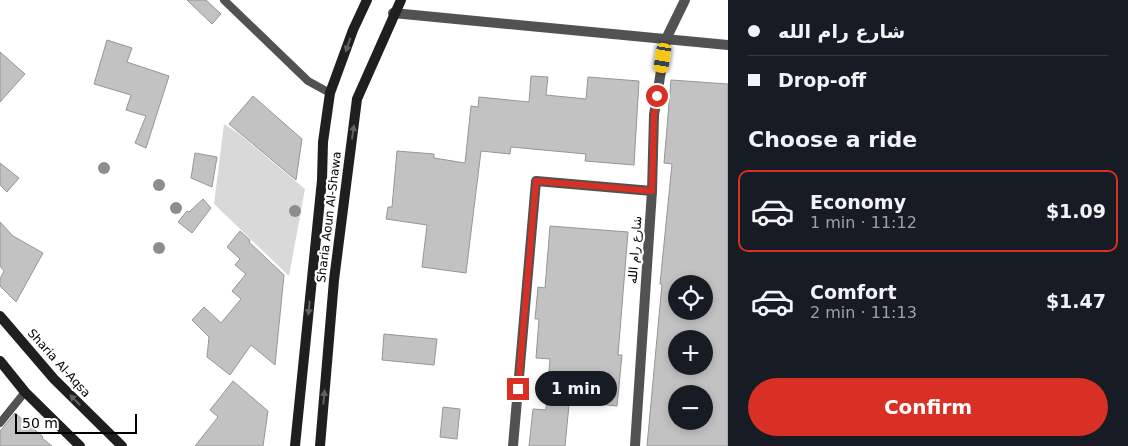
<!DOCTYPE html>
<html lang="en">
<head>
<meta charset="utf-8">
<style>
	:root { --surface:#171b24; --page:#20242c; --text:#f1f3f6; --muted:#9ea1a6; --line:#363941; --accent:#d93025 }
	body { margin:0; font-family:"DejaVu Sans","Noto Sans Arabic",sans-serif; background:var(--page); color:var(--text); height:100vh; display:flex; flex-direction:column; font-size:19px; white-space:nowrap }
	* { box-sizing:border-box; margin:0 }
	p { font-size:16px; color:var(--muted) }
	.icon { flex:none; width:28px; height:28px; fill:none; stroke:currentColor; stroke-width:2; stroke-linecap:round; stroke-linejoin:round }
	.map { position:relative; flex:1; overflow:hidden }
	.side { display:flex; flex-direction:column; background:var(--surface); width:400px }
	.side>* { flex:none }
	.top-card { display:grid; align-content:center; height:110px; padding:0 20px; background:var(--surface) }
	.tools { position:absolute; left:668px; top:275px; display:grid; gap:10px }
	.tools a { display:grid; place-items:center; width:45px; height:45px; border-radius:50%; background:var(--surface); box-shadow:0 2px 8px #0003; font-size:25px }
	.scale { position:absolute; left:15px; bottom:12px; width:122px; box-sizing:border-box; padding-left:5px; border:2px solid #000; border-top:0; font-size:14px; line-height:18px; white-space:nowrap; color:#000; -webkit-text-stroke:4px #fff; paint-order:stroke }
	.end { position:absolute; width:22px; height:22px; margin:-11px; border:6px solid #d93025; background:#fff; box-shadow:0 0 0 2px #fff }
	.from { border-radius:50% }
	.bubble { position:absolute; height:35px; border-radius:18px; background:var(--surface); box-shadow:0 2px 8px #0003; font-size:16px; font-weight:600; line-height:35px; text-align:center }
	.car { position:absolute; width:15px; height:30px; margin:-15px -8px; border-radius:6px; box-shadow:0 0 4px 1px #0007; background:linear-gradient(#f5c518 24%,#345 0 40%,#f5c518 0 76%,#345 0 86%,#f5c518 0) }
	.top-card b { display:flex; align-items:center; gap:18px; height:48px; font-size:19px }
	.top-card b+b { border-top:1px solid var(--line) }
	.top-card i { width:12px; height:12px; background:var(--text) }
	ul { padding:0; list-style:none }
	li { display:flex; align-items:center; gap:15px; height:82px; margin:0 10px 8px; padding:0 10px; border:2px solid transparent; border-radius:10px }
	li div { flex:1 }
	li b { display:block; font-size:19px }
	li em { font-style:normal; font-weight:600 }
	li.on { border-color:var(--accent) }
	li>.icon { width:45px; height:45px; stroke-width:1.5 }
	h2 { padding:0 20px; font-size:22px; line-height:60px }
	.cta { display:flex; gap:10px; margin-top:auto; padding:10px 20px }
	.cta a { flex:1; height:58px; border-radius:30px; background:var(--accent); color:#fff; font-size:20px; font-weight:600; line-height:58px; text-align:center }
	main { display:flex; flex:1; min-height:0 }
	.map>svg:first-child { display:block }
	.green { fill:#d9d9d9 }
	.building { fill:#c2c2c2; stroke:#969696; fill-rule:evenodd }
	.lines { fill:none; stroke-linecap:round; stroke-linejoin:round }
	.lane { stroke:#525252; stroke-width:8 }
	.street { stroke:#525252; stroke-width:10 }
	.secondary { stroke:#1f1f1f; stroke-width:10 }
	.tree { fill:#8d8d8d }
	.oneway { fill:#626262 }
	.route { stroke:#d93025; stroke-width:6 }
	.labels { text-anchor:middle; stroke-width:4.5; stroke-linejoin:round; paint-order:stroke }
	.street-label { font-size:12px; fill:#000; stroke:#fff }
</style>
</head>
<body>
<main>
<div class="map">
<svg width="728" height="446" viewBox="0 0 728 446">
	<rect width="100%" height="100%" fill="#fff"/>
	<path class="green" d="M224,124L238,133L305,189L289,276L214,204Z"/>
	<g class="building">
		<path d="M187,0H206L221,14L212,24Z"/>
		<path d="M107,40L132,48L127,62L169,76L146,148L135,143L146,116L126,110L131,95L94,84Z"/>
		<path d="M0,52L25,74L0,102Z"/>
		<path d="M531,76L548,77L546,95L586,99L588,77L639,81L634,165L585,161L586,154L511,147L510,154L481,151L466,273L422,267L427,225L386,219L388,207H392L397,151L434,154V158L465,163L471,106L478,107L479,97L529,102Z"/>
		<path d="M671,80L728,84V446H647L662,284H660L672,164L664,163ZM676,284H704V311H676ZM676,339H704V366H676ZM676,394H704V421H676Z"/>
		<path d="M253,96L302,139L296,180L229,124Z"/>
		<path d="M195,153L217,157L212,187L191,178Z"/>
		<path d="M0,163L19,178L7,192L0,185Z"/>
		<path d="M203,199L211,208L192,233L178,222L187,211L189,212Z"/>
		<path d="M0,222L13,236L43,253L16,302L0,286V279L4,271L0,266Z"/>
		<path d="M550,226L628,232L618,355H622L617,406L576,402V405H569L565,446H529L533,409L546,410L550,359L536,358L539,319H535L538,287L545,288Z"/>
		<path d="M240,231L250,240L249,242L284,275L275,365L251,345L230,375L207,357L209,337L192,320L204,307L221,323L241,299L232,291L246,274L235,265L240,259L227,247Z"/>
		<path d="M384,334L437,339L434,365L382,360Z"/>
		<path d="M233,381L268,411L263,446H195L218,417L210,410Z"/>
		<path d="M443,407L460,409L457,439L440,437Z"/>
		<path d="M15,413L43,437L42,438L52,446H0V431Z"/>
	</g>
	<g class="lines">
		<g class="lane">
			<path d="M224,0L308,81L330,93"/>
			<path d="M0,423L25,392"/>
		</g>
		<g class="street">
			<path d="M393,13L728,45"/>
			<path d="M513,446L536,181L652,191"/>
			<path d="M635,446L652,191L654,115L666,39L685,0"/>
		</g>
		<g class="secondary">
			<path d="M0,316L54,379L122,446"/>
			<path d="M0,361L25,392L80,446"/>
			<path d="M295,446L322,180L323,142L330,93L353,30L367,0"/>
			<path d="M320,446L334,280L357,99L401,0"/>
		</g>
	</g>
	<g class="tree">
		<circle cx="104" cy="168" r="6"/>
		<circle cx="159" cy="185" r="6"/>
		<circle cx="176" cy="208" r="6"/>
		<circle cx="295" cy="211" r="6"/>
		<circle cx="159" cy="248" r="6"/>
	</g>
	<defs><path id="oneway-solid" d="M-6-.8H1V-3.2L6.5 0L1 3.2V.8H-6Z" transform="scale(1.25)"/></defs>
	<g class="oneway">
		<use href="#oneway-solid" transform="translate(348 45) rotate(109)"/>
		<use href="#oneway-solid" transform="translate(353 132) rotate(-82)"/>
		<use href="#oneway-solid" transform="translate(309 308) rotate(96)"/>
		<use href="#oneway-solid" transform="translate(324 397) rotate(-85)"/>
		<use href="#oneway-solid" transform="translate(75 400) rotate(-134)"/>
	</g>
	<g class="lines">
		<path class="route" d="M518,389L536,181L652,191L654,116L657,96"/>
	</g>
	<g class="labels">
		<g class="street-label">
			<text transform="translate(329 217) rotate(-83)" y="4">Sharia Aoun Al-Shawa</text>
			<text transform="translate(635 250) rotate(-86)" y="4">شارع رام الله</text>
			<text transform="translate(59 363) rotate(48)" y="4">Sharia Al-Aqsa</text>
		</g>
	</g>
</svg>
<div class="tools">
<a><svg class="icon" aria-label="locate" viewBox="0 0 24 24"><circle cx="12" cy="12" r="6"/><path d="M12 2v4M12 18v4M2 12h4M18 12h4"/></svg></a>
<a>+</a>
<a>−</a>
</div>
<div class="scale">50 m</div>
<i class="end from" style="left:657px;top:96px"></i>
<i class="end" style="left:518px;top:389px"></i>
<div class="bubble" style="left:535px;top:371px;width:82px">1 min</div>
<i class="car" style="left:663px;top:58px;rotate:189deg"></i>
</div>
<section class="side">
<div class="top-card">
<b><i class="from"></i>شارع رام الله</b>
<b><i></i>Drop-off</b>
</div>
<h2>Choose a ride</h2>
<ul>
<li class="on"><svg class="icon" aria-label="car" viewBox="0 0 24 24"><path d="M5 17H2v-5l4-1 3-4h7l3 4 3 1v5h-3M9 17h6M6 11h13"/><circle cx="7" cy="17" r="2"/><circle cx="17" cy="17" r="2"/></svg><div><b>Economy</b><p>1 min · 11:12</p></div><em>$1.09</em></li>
<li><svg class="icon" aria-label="car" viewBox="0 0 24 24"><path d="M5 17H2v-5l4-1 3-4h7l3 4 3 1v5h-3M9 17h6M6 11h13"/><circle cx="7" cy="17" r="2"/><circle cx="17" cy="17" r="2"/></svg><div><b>Comfort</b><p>2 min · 11:13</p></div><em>$1.47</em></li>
</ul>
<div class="cta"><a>Confirm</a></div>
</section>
</main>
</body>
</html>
